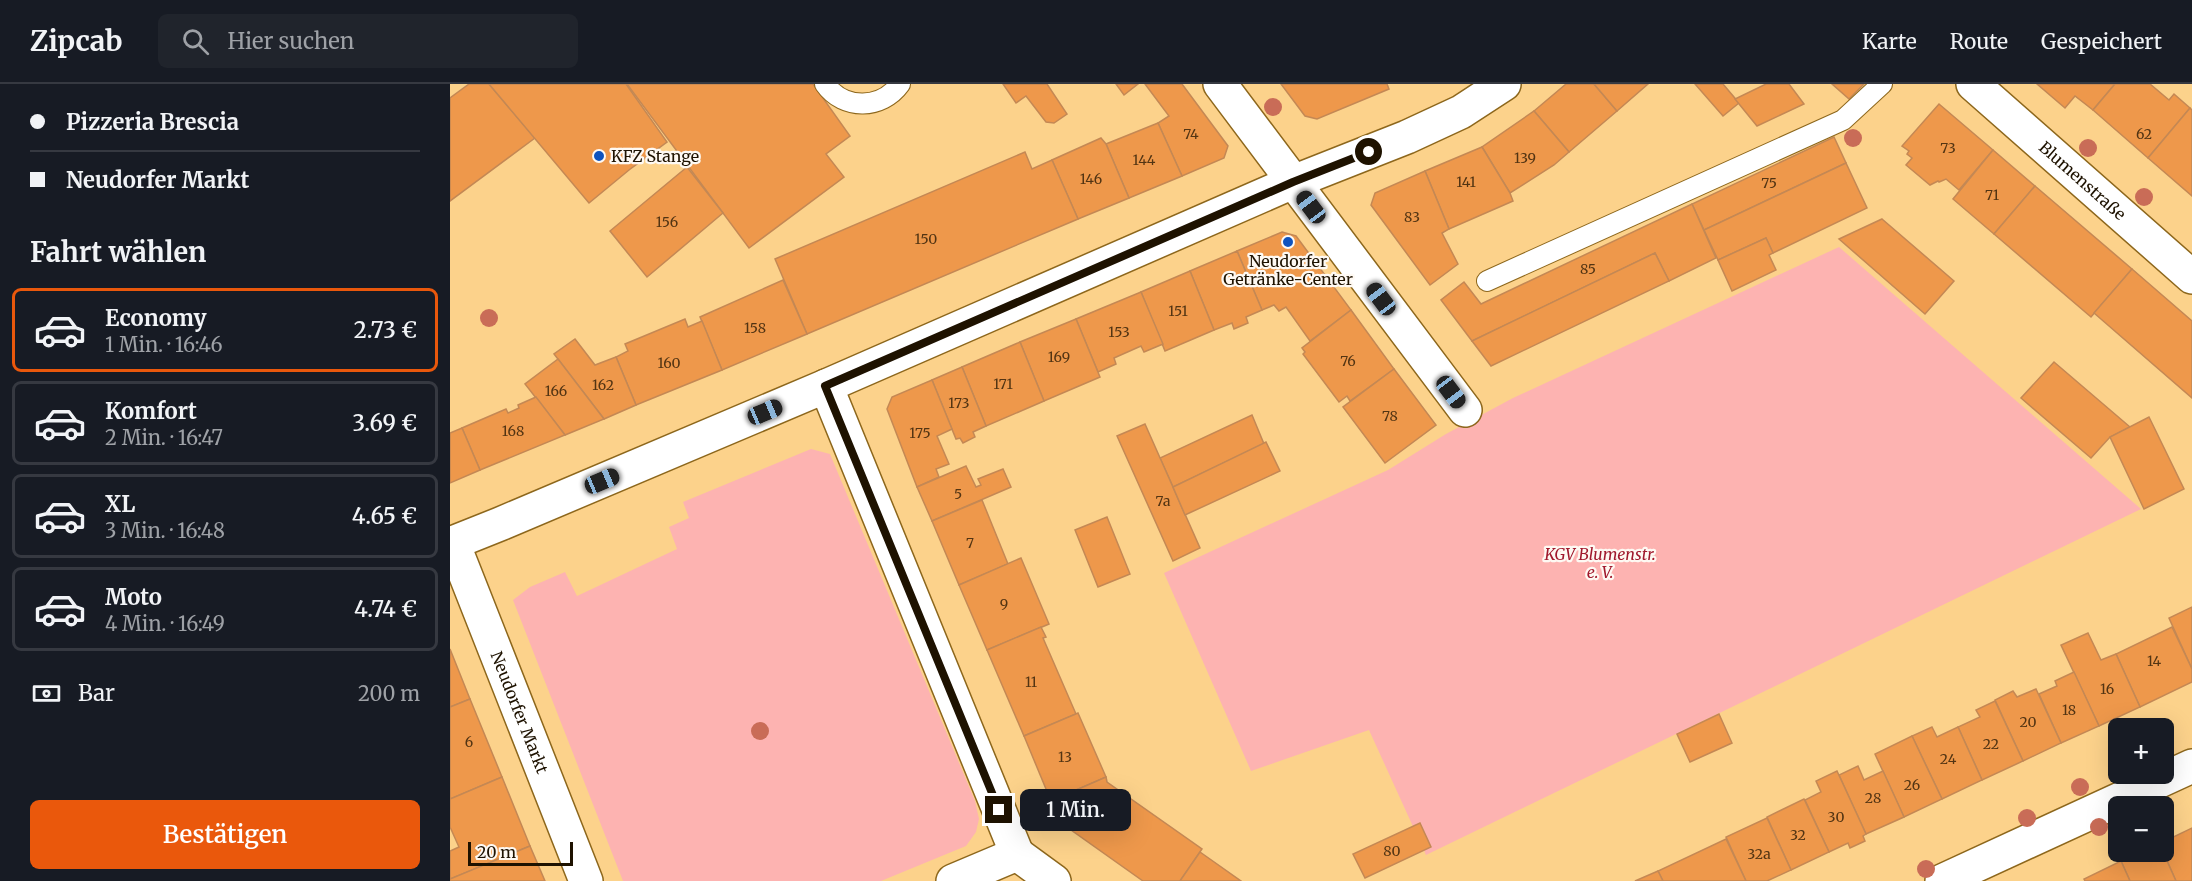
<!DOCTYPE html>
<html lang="de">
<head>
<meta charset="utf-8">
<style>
	:root { --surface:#171b24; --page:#20242c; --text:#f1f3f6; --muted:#9ea1a6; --line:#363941; --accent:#ea580c }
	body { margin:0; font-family:Merriweather,serif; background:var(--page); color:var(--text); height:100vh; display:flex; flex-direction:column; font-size:22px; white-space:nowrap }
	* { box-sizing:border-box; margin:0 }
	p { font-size:20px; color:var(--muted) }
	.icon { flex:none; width:33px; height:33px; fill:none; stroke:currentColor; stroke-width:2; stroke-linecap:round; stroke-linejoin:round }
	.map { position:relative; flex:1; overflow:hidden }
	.sheet { display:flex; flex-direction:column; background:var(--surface); width:450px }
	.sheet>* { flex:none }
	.top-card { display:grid; align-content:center; height:132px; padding:0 30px; background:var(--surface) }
	.buttons { position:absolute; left:1658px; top:634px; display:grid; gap:12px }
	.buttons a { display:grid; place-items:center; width:66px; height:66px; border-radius:9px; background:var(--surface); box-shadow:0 6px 24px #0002; font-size:30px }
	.scale { position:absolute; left:18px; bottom:15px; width:105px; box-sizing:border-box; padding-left:6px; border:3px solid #1e1200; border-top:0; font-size:16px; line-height:21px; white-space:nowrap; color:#1e1200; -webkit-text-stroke:4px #fef9f3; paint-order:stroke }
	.end { position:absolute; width:27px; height:27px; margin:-14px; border:8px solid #1e1200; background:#fff; box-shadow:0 0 0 3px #fff }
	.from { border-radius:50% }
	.bubble { position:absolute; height:42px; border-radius:9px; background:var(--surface); box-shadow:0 6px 24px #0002; font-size:20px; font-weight:600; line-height:42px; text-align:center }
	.car { position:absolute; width:18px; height:36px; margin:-18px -9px; border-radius:8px; box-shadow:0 0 4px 2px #0007; background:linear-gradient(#222 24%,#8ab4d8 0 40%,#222 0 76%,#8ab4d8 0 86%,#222 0) }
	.top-card b { display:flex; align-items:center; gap:21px; height:57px; font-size:22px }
	.top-card b+b { border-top:2px solid var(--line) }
	.top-card i { width:15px; height:15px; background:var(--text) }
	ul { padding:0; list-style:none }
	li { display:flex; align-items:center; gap:18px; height:84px; margin:0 12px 9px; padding:0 18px; border:3px solid var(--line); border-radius:9px }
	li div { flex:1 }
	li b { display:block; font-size:22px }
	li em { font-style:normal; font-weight:600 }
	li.active { border-color:var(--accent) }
	li>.icon { width:54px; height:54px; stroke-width:1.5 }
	h2 { padding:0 30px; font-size:27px; line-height:72px }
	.pay { display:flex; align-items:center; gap:15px; height:66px; padding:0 30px; font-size:22px }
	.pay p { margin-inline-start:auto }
	.button { display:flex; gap:12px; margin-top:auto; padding:12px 30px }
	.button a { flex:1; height:69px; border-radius:9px; background:var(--accent); color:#fff; font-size:24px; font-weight:600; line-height:69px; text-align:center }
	header { display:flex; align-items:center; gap:36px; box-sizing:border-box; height:84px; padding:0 30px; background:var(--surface); border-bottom:2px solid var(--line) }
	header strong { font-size:28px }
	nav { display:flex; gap:33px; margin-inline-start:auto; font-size:21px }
	.search { width:420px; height:54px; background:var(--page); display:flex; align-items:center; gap:15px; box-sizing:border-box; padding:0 21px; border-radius:9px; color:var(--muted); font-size:22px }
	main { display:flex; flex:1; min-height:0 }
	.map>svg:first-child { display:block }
	.green { fill:#fdb3b1 }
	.building { fill:#ee984b; stroke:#c48854; stroke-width:1.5 }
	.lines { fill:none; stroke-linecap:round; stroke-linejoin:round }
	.service-casing { stroke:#8d671c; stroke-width:22 }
	.minor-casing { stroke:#8d671c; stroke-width:36 }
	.service { stroke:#fff; stroke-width:20 }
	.minor { stroke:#fff; stroke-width:33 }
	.tree { fill:#c96c57 }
	.route { stroke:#1e1200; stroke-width:8 }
	.poi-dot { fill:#0f53be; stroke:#fef9f3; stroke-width:2 }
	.labels { text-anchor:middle; stroke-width:4.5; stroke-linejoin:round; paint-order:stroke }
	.number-label { font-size:14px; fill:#523413 }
	.poi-label { font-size:16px; fill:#1e1200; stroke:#fef9f3; text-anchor:start }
	.street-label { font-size:16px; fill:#1e1200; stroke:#fef9f3 }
	.park-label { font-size:16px; font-style:italic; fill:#a0192d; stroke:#fef9f3 }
</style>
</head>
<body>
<header>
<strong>Zipcab</strong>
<div class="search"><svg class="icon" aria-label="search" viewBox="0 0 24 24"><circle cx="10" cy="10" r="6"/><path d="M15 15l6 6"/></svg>Hier suchen</div>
<nav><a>Karte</a><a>Route</a><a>Gespeichert</a></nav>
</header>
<main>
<section class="sheet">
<div class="top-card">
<b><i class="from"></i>Pizzeria Brescia</b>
<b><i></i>Neudorfer Markt</b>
</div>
<h2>Fahrt wählen</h2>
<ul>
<li class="active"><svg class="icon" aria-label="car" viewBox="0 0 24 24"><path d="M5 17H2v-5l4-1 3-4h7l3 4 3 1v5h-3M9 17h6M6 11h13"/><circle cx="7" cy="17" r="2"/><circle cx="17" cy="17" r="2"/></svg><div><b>Economy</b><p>1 Min. · 16:46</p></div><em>2.73 €</em></li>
<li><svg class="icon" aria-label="car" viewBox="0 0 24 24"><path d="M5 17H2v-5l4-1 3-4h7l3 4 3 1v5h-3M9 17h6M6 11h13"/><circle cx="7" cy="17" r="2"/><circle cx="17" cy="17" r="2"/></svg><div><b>Komfort</b><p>2 Min. · 16:47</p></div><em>3.69 €</em></li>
<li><svg class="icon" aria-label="car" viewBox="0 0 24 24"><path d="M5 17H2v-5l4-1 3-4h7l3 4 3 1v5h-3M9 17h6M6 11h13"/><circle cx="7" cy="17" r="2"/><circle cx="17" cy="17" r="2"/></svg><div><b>XL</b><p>3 Min. · 16:48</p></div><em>4.65 €</em></li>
<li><svg class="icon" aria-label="car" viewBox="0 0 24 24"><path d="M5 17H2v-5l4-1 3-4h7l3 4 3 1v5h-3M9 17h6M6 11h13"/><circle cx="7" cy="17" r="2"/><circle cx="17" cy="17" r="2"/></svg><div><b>Moto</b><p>4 Min. · 16:49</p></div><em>4.74 €</em></li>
</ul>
<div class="pay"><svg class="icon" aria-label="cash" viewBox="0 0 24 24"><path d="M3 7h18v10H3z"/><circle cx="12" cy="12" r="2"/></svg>Bar<p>200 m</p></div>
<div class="button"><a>Bestätigen</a></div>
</section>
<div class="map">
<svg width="1742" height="797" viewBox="0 0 1742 797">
	<rect width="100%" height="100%" fill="#fcd28b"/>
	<g class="green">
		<path d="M1389,163L1691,425L976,771L919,646L801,687L714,489L938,386L996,350L1063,314Z"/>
		<path d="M361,365L380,370L525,717L529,735L526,748L516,762L431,797H173L63,516L80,503L115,488L127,512L227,465L219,443L239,434L233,418Z"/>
	</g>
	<g class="building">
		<path d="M19,0H39L85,54L0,117V14Z"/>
		<path d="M39,0H176L217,58L179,86L139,119Z"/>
		<path d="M177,0H363L400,52L376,70L394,93L299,164Z"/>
		<path d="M553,0H597L617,30L604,39L596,38L576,12L566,19Z"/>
		<path d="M666,0H688L674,11Z"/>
		<path d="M695,0H732L778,62L774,74L732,92L708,39L719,32Z"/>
		<path d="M831,0H937L939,5L867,35L855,32Z"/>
		<path d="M1116,0H1144L1167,27L1119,68L1084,27Z"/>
		<path d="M1144,0H1198L1167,27Z"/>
		<path d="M1245,0H1273L1289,19L1273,32Z"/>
		<path d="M1316,0H1339L1354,20L1307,42L1285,15Z"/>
		<path d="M1382,0H1414L1399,15Z"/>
		<path d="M1587,0H1665L1643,26L1625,12L1615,24Z"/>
		<path d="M1665,0H1700L1719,16L1724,10L1740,24L1698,74L1643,26Z"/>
		<path d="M1489,20L1543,66L1509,106L1496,95L1489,98L1488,97L1480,101L1456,81L1462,74L1457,70L1459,67L1452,62Z"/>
		<path d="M1740,24L1742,26V112L1698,74Z"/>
		<path d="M1084,27L1119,68L1104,81L1060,109L1032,63Z"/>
		<path d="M708,39L732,92L679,114L656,60Z"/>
		<path d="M1384,53L1396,79L1254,146L1242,120Z"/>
		<path d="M651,54L656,60L679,114L628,135L602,76Z"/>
		<path d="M1032,63L1060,109L1063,117L999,145L975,87Z"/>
		<path d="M1543,66L1585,102L1544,150L1503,115Z"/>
		<path d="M575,68L582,85L602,76L628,135L357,250L325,175Z"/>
		<path d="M1396,79L1417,124L1323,169L1316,154L1268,176L1254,146Z"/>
		<path d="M237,83L273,129L197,193L160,147Z"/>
		<path d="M975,87L999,145L992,149L1008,180L980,201L921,121L925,109Z"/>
		<path d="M1585,102L1682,185L1641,233L1544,150Z"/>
		<path d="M1242,120L1266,174L1219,197L1205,169L1022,257L991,216L1014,198L1031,220Z"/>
		<path d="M1432,135L1504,197L1475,230L1389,155Z"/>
		<path d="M832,148L846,152L901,226L860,257L836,223L829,227L824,221L812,226L787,167Z"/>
		<path d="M1316,154L1323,169L1319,171L1326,186L1282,207L1268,176Z"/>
		<path d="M787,167L812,226L796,233L798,239L784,245L782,239L764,246L740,187Z"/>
		<path d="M1205,169L1219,197L1041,282L1022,257Z"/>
		<path d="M1682,185L1742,237V314L1644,229Z"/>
		<path d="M740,187L764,246L715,267L691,208Z"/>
		<path d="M333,196L357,250L272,286L250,233Z"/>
		<path d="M691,208L713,260L694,268L691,262L664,274L666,280L648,288L626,235Z"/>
		<path d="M901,226L944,285L900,317L897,312L889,318L853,270L855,268L852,264Z"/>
		<path d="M235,235L238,243L252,237L272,286L186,321L166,273L178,267L175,260Z"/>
		<path d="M626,235L650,293L594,317L570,258Z"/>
		<path d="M125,255L145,281L166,273L186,321L154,335L104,270Z"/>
		<path d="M570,258L594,317L536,342L512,283Z"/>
		<path d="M108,275L154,335L115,351L75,300Z"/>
		<path d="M1604,278L1680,343L1660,353L1641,374L1571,314Z"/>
		<path d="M512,283L536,342L523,348L525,353L513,359L510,354L506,355L482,296Z"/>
		<path d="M944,285L986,341L935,379L893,323Z"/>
		<path d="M482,296L502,345L487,352L499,380L486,385L489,393L467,403L437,325L442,313Z"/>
		<path d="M86,313L115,351L30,386L12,344L56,325L58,329L69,324L68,321Z"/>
		<path d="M802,331L814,360L723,403L710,374Z"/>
		<path d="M1699,333L1734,405L1694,425L1660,353Z"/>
		<path d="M695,340L750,464L723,477L667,352Z"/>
		<path d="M12,344L30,386L0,399V349Z"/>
		<path d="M816,358L830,387L735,431L723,403Z"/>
		<path d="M516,382L526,403L531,401L528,395L553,385L561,403L482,437L467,403Z"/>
		<path d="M532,416L558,480L509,501L482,437Z"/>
		<path d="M657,433L680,490L648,503L625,446Z"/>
		<path d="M571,474L599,540L537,566L509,501Z"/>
		<path d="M1742,523V585L1719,534Z"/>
		<path d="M591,543L596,553L593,554L626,630L574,652L537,566Z"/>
		<path d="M1722,543L1742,585V598L1690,623L1666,570Z"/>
		<path d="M1638,549L1651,576L1666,570L1690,623L1649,642L1611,561Z"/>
		<path d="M0,565L20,615L0,623Z"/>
		<path d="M1624,588L1649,642L1611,659L1589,610L1607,602L1605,597Z"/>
		<path d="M1586,605L1611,659L1573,677L1545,616L1563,607L1567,613Z"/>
		<path d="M20,615L52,693L0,715V623Z"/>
		<path d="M1545,617L1573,677L1532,696L1508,643L1530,633L1526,626Z"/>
		<path d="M628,629L656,693L601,717L574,652Z"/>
		<path d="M1269,630L1282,659L1240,678L1227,650Z"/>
		<path d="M1482,643L1487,653L1508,643L1532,696L1492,715L1462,652Z"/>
		<path d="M1462,652L1492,715L1454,733L1425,670Z"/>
		<path d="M1408,682L1414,696L1433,687L1454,733L1416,750L1389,691Z"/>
		<path d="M1387,687L1416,750L1413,752L1415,757L1400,764L1398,759L1379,768L1355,716L1371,708L1366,697Z"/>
		<path d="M52,693L80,762L0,795V767L9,763L0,743V715Z"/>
		<path d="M656,693L657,698L752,765L730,797H693L607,736L601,717Z"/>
		<path d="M1354,715L1379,768L1341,786L1317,733Z"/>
		<path d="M1317,734L1341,786L1317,797H1296L1276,753Z"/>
		<path d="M970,739L981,763L915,794L903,770Z"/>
		<path d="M1742,744V797H1726L1713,768V758Z"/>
		<path d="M1276,755L1296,797H1213L1208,787Z"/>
		<path d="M80,762L95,797H0V795Z"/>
		<path d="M750,768L791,797H730Z"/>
		<path d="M1691,768H1713L1726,797H1680L1671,777Z"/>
		<path d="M1671,777L1680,797H1635L1634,795Z"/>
		<path d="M1208,787L1213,797H1185Z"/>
	</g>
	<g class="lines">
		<g class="service-casing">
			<g id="service">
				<path d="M375,0C394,27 432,25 450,0"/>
				<path d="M1037,197L1393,36L1432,0"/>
			</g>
		</g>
		<g class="minor-casing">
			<g id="minor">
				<path d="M770,0L1015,326"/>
				<path id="s1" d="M1523,0L1742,193"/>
				<path d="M376,302L567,770"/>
				<path id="s2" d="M3,459L136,797"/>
				<path d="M0,460L50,440L376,302L843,98L957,53L1011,28L1054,0"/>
				<path d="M567,770L604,797"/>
				<path d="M503,797L567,770"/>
				<path d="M1492,797L1742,682"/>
			</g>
		</g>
		<use href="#service" class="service"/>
		<use href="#minor" class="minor"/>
	</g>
	<g class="tree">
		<circle cx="823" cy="23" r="9"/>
		<circle cx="1403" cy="54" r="9"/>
		<circle cx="1638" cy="64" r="9"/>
		<circle cx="1694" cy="113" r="9"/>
		<circle cx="39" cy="234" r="9"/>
		<circle cx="310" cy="647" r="9"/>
		<circle cx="1630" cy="703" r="9"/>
		<circle cx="1577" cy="734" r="9"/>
		<circle cx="1649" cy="743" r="9"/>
		<circle cx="1476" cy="785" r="9"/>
	</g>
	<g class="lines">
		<path class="route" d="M549,726L375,302L843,98L919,68"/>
	</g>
	<g class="poi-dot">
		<circle cx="149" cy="72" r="6"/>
		<circle cx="838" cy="158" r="6"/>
	</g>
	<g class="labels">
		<g class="number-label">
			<text x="741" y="55">74</text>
			<text x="1694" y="55">62</text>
			<text x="1498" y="69">73</text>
			<text x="1075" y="79">139</text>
			<text x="694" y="81">144</text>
			<text x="641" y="100">146</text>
			<text x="1016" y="103">141</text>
			<text x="1319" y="104">75</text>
			<text x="1542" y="116">71</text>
			<text x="962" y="138">83</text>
			<text x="217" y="143">156</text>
			<text x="476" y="160">150</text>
			<text x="1138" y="190">85</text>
			<text x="728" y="232">151</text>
			<text x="305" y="249">158</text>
			<text x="669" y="253">153</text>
			<text x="609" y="278">169</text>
			<text x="898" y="282">76</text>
			<text x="219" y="284">160</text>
			<text x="553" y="305">171</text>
			<text x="153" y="306">162</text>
			<text x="106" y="312">166</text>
			<text x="509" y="324">173</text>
			<text x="940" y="337">78</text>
			<text x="63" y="352">168</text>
			<text x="470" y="354">175</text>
			<text x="508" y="415">5</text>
			<text x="713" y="422">7a</text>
			<text x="520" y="464">7</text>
			<text x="554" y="525">9</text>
			<text x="1704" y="582">14</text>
			<text x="581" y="603">11</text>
			<text x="1657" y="610">16</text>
			<text x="1619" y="631">18</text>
			<text x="1578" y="643">20</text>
			<text x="19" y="663">6</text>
			<text x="1541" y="665">22</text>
			<text x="615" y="678">13</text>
			<text x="1498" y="680">24</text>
			<text x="1462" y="706">26</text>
			<text x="1423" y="719">28</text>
			<text x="1386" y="738">30</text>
			<text x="1348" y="756">32</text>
			<text x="942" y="772">80</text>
			<text x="1309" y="775">32a</text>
		</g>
		<g class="poi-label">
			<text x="161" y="78">KFZ Stange</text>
			<text x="838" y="183" text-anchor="middle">Neudorfer<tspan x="838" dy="18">Getränke-Center</tspan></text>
		</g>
		<g class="street-label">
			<text dy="6" stroke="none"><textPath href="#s1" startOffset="146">Blumenstraße</textPath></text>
			<text dy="6" stroke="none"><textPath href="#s2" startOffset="182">Neudorfer Markt</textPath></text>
		</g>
		<g class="park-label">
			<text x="1150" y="476">KGV Blumenstr.<tspan x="1150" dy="18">e. V.</tspan></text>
		</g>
	</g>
</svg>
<div class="buttons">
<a>+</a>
<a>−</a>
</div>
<div class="scale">20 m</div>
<i class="end from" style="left:919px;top:68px"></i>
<i class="end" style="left:549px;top:726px"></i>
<div class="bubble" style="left:570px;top:705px;width:111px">1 Min.</div>
<i class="car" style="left:861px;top:123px;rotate:323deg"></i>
<i class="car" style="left:931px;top:215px;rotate:323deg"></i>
<i class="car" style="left:1001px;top:308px;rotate:143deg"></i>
<i class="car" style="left:315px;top:328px;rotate:67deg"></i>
<i class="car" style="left:152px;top:397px;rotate:67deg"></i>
</div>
</main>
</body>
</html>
